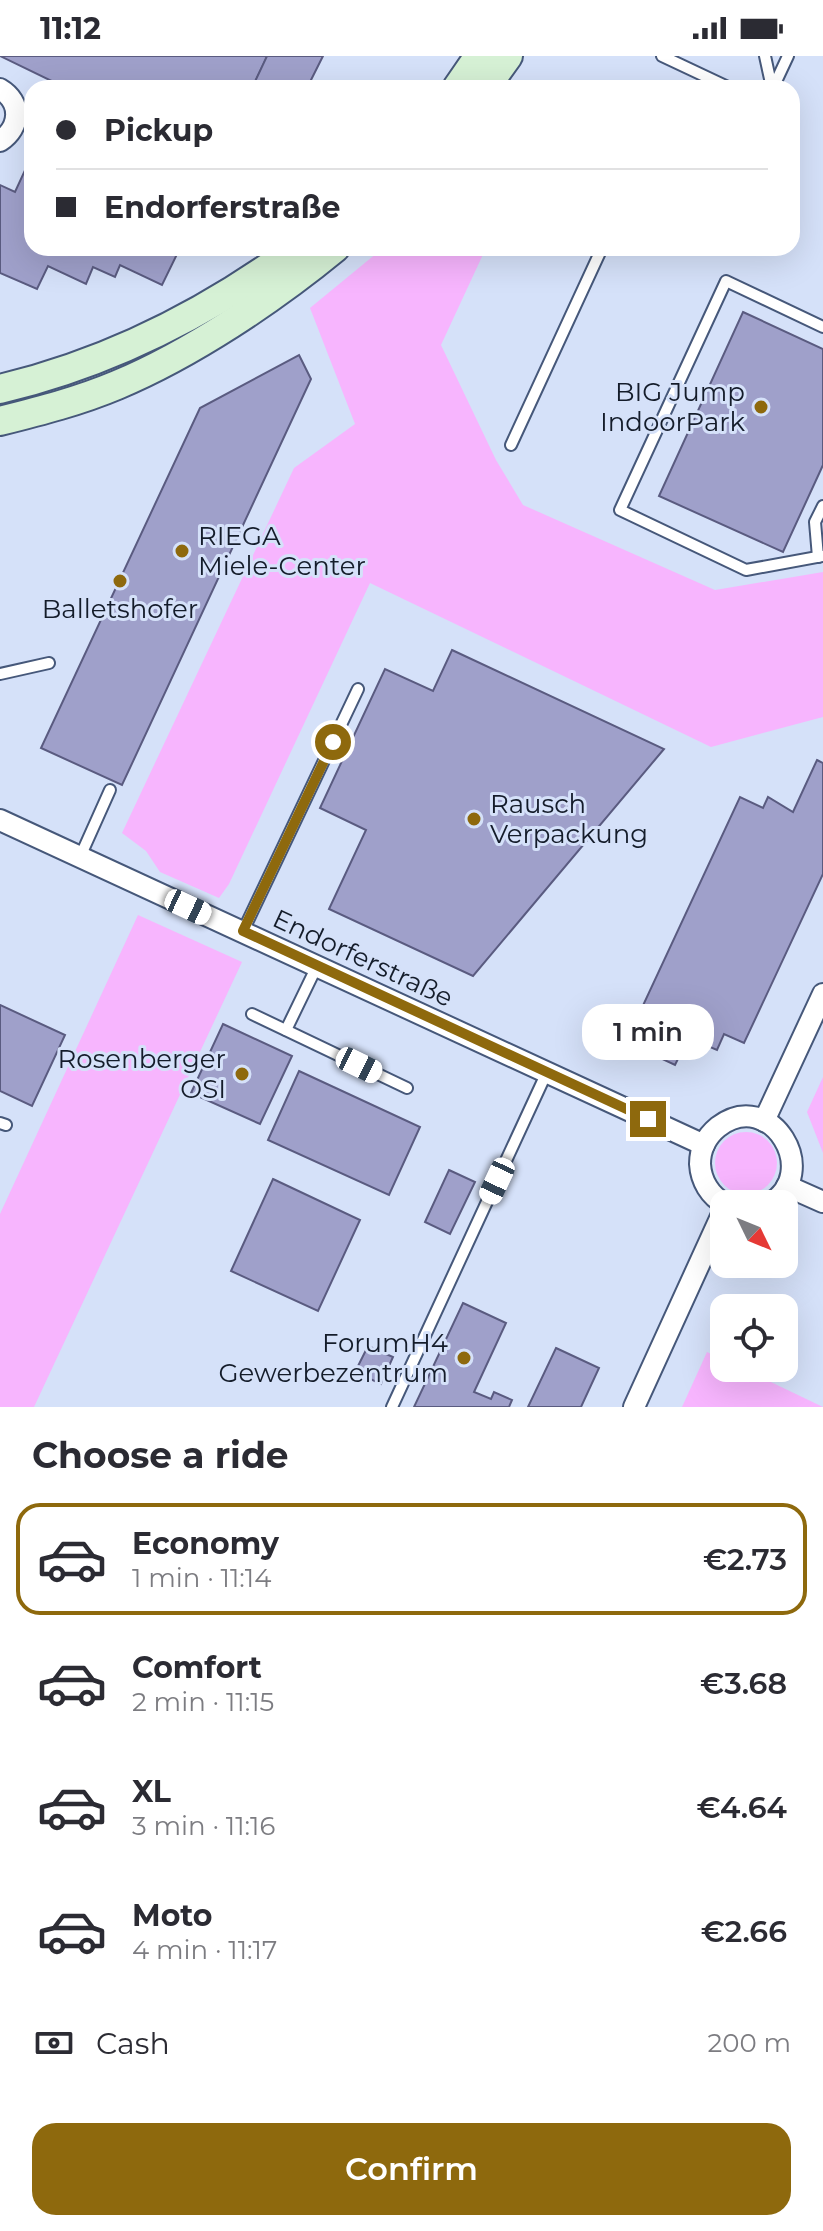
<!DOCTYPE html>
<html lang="en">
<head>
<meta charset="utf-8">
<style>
	:root { --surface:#fff; --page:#f2f2f3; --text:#2b2b33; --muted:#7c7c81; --line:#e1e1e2; --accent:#8e690d }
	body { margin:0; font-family:Montserrat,sans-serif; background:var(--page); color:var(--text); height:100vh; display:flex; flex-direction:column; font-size:30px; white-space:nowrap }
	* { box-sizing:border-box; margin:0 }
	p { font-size:26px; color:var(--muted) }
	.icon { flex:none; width:44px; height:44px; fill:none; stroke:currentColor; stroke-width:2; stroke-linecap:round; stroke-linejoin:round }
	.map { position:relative; height:1351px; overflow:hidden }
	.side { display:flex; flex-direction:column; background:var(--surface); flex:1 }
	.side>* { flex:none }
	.top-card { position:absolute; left:24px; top:24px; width:776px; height:176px; border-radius:24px; box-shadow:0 8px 32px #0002; display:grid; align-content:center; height:176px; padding:0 32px; background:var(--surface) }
	.needle { width:52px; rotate:133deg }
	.fabs { position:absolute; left:710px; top:1134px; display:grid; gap:16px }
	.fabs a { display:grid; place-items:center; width:88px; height:88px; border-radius:16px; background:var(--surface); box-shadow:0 8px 32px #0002; font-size:40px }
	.end { position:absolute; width:36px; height:36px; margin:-18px; border:10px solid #8e690d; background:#fff; box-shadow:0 0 0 4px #fff }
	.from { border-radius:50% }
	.bubble { position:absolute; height:56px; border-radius:24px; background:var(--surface); box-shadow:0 8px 32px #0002; font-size:26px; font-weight:600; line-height:56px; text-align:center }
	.car { position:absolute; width:24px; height:48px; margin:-24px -12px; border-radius:10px; box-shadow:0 0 6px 2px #0007; background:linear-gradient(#fff 24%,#345 0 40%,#fff 0 76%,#345 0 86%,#fff 0) }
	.top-card b { display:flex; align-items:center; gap:28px; height:76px; font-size:30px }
	.top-card b+b { border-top:2px solid var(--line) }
	.top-card i { width:20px; height:20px; background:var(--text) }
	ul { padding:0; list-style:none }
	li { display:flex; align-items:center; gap:24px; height:112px; margin:0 16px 12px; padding:0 16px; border:4px solid transparent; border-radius:24px }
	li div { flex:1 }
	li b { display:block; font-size:30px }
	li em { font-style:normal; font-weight:600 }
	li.on { border-color:var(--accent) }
	li>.icon { width:72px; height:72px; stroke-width:1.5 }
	h2 { padding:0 32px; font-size:36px; line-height:96px }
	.pay { display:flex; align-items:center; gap:20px; height:88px; padding:0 32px; font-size:30px }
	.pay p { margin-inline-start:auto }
	.primary-button { display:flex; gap:16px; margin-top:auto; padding:16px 32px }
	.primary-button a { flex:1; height:92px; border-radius:24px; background:var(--accent); color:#fff; font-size:32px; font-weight:600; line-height:92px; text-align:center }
	.status { display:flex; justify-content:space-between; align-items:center; height:56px; padding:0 40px; background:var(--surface); direction:ltr }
	.status svg { height:22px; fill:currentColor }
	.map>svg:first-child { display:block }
	.green { fill:#f7b5fe }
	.building { fill:#9fa0ca; stroke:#5a5b80; stroke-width:2 }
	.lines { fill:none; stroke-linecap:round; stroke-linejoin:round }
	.lane-casing { stroke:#46587a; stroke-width:14 }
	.street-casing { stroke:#46587a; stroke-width:24 }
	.secondary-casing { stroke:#46587a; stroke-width:32 }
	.lane { stroke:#fff; stroke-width:10 }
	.street { stroke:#fff; stroke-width:20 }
	.secondary { stroke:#d6f1d5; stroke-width:28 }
	.route { stroke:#8e690d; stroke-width:10 }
	.poi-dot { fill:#8e690d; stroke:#d5e1f9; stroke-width:3 }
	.labels { text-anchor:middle; stroke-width:6; stroke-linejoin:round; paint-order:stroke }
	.poi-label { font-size:26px; fill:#141c2a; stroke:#d5e1f9; text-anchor:end }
	.street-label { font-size:26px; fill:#141c2a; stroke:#d5e1f9 }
</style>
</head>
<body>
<div class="status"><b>11:12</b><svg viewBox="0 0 49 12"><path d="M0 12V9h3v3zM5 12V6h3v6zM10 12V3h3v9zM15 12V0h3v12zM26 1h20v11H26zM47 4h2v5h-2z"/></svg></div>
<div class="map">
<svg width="823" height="1351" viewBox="0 0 823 1351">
	<rect width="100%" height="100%" fill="#d5e1f9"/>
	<g class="green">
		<path d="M383,192H486L441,289L496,404L523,449L715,534L823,516V661L711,691L370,527L229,828L219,842L160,816L146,795L122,777L294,412L355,368L310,252Z"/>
		<path d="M138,859L242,906L34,1351H0V1158Z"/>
		<path d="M823,1021V1097L807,1056Z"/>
		<circle cx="746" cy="1107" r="31"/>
		<path d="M707,1296L724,1304V1312H742L823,1351H682Z"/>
	</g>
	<g class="building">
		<path d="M0,0H265L267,1L252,32H66Z"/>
		<path d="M323,0L307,32H252L267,0Z"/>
		<path d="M26,112L32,115V192H180L162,229L120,209L115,221L93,211L86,228L48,210L37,233L0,217V129L15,136Z"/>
		<path d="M743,256L823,293V409L783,496L659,440Z"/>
		<path d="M299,299L311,323L122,729L41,692L200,352Z"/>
		<path d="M452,594L664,693L473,920L329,853L366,774L320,752L385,613L433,635Z"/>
		<path d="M817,704L823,707V818L744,987L724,978L717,994L698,986L703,976L693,972L675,1009L626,986L740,741L763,752L768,741L793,756Z"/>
		<path d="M0,949L65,979L32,1050L0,1035Z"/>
		<path d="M223,968L292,1000L260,1068L191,1037Z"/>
		<path d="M299,1015L420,1071L389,1139L268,1084Z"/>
		<path d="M449,1114L475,1126L450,1178L425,1166Z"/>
		<path d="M273,1123L360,1164L318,1255L231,1215Z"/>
		<path d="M463,1247L506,1267L474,1336L491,1343L494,1336L512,1344L509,1351H414Z"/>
		<path d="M368,1290L393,1301L381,1328L355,1316Z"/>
		<path d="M556,1292L599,1312L581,1351H528Z"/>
	</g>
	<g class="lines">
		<g class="lane-casing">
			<g id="lane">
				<path d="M662,0L730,32"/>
				<path d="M765,0L772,32"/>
				<path d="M773,32L788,0"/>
				<path d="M823,271L726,225L620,454L746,514L823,500"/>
				<path d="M511,389L602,192"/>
				<path d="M818,501L815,466L823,450"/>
				<path d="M0,618L49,607"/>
				<path d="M80,801L110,734"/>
				<path d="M243,875L358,633"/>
				<path d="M252,958L407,1032"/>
				<path d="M286,974L317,910"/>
				<path d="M0,1067L6,1069"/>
				<path d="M392,1351L547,1016"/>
			</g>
		</g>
		<g class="street-casing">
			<g id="street">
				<path d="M0,33C22,46 21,71 0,85"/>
				<path d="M0,764L704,1089"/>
				<path d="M764,1065L823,938"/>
				<path d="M787,1130L823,1146"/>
				<path d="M725,1148C710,1140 701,1125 700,1108C700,1093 707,1080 718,1071C771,1030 823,1118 769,1148"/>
				<path d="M634,1351L724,1154"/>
			</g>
		</g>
		<g class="secondary-casing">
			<g id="secondary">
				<path d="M457,32L479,0"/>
				<path d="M485,32L508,0"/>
				<path d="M0,333C110,307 206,258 296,192"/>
				<path d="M0,365C40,355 79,345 117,329C191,298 273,243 335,192"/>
			</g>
		</g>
		<use href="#lane" class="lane"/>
		<use href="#street" class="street"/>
		<use href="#secondary" class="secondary"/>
	</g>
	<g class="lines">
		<path class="route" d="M333,686L243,875L648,1063"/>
	</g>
	<g class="poi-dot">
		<circle cx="761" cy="351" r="8"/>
		<circle cx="182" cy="495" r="8"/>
		<circle cx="120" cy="525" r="8"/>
		<circle cx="474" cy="763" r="8"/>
		<circle cx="242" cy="1018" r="8"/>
		<circle cx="464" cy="1302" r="8"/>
	</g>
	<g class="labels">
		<g class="poi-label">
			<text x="745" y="345">BIG Jump<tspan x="745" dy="30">IndoorPark</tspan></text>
			<text x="198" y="489" text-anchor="start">RIEGA<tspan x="198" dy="30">Miele-Center</tspan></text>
			<text x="120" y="562" text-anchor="middle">Balletshofer</text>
			<text x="490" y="757" text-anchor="start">Rausch<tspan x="490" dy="30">Verpackung</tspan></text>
			<text x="226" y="1012">Rosenberger<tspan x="226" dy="30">OSI</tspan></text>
			<text x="448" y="1296">ForumH4<tspan x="448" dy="30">Gewerbezentrum</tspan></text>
		</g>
		<g class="street-label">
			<text transform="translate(363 902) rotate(25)" y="9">Endorferstraße</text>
		</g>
	</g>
</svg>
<div class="fabs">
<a><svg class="needle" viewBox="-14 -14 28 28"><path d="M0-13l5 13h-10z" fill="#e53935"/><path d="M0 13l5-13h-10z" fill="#7c7c81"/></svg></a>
<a><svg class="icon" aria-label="locate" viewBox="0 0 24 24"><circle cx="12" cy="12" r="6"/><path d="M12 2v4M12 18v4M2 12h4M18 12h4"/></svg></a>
</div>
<i class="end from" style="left:333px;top:686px"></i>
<i class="end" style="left:648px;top:1063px"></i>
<div class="bubble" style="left:582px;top:948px;width:132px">1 min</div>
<i class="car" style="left:188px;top:851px;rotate:115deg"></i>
<i class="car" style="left:359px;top:1009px;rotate:116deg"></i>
<i class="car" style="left:497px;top:1125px;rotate:205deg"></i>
<div class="top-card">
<b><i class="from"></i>Pickup</b>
<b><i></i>Endorferstraße</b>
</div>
</div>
<section class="side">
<h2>Choose a ride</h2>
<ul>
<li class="on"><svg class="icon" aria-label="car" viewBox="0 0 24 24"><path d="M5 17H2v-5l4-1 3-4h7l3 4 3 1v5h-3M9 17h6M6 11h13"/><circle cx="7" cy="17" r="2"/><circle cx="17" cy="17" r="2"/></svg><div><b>Economy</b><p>1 min · 11:14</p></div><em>€2.73</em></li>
<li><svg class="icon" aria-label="car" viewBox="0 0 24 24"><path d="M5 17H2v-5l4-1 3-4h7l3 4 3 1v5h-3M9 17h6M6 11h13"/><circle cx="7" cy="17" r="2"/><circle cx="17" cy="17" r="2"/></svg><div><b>Comfort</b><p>2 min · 11:15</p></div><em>€3.68</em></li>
<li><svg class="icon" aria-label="car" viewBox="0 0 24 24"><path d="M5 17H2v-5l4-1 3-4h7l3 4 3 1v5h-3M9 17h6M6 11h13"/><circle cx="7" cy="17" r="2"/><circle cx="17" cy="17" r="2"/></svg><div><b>XL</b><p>3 min · 11:16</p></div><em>€4.64</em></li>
<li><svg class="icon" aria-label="car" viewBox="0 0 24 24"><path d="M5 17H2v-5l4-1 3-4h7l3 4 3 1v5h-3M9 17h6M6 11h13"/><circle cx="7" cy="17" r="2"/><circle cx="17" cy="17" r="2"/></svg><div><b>Moto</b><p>4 min · 11:17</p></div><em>€2.66</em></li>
</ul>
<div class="pay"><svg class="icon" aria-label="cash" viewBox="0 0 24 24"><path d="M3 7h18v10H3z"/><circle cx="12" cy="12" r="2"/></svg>Cash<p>200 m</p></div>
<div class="primary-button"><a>Confirm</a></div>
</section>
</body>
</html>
